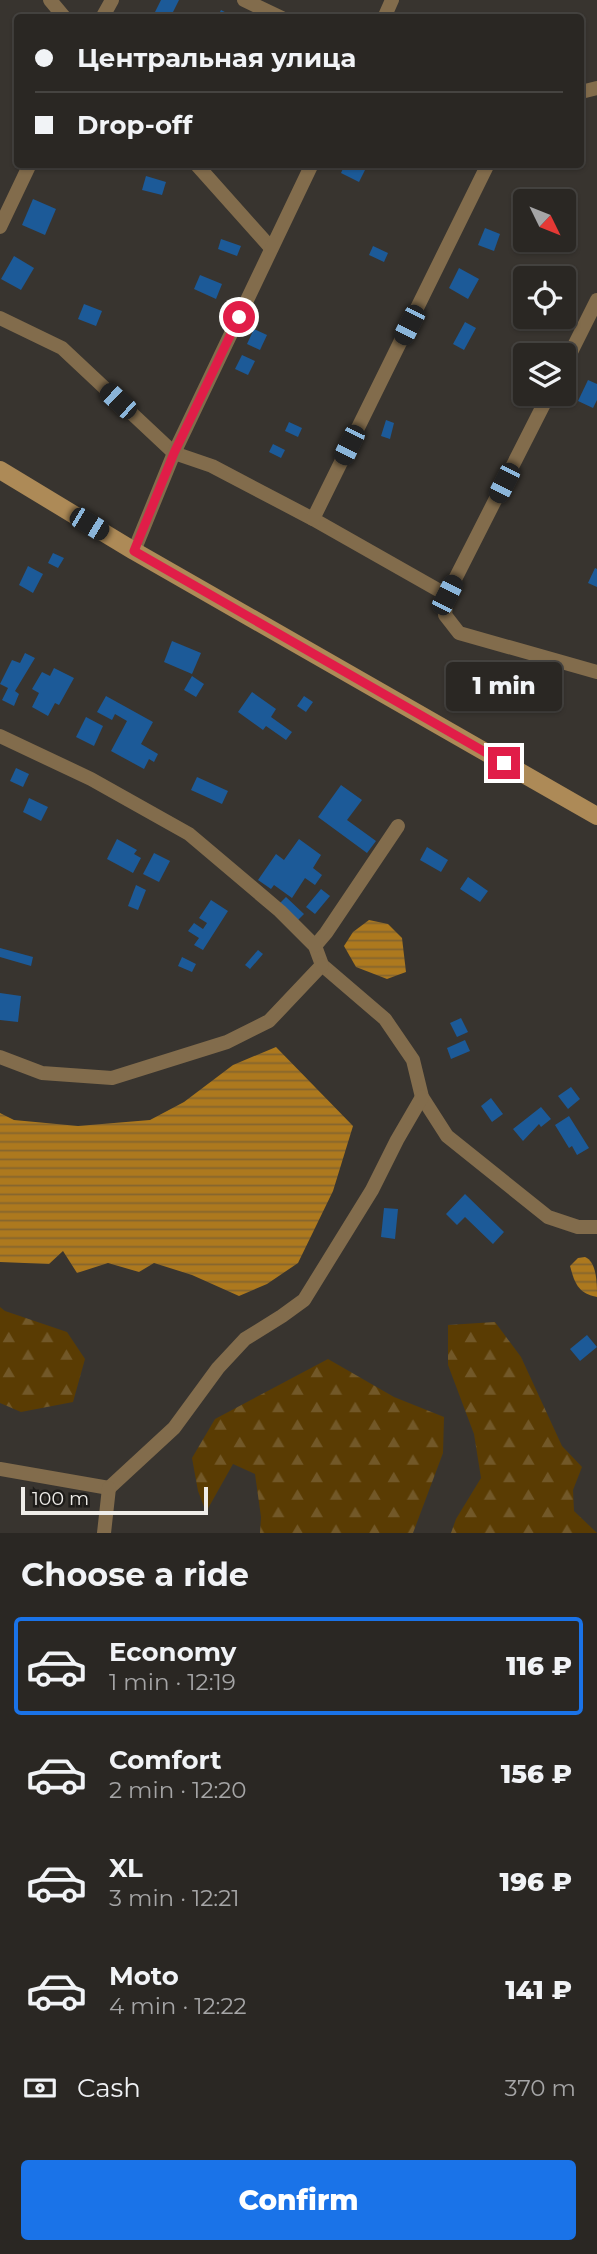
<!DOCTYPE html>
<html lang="en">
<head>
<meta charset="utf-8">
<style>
	:root { --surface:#2a2723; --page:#322f2b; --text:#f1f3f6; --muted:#a5a5a6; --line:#464441; --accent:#1a73e8 }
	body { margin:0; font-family:Montserrat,sans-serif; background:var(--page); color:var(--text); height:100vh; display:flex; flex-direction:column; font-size:26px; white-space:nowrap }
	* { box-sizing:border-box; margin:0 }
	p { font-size:23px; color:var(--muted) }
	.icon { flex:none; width:38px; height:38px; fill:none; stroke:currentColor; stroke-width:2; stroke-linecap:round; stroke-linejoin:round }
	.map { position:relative; height:1533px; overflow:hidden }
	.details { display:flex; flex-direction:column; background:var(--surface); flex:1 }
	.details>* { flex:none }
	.guide { position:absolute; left:14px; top:14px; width:570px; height:154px; border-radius:7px; box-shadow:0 2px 5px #0004,0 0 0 2px var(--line); display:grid; align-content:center; height:154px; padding:0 21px; background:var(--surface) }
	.needle { width:46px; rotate:133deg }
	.buttons { position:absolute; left:513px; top:189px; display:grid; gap:14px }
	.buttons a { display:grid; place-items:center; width:63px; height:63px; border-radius:7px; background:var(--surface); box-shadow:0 2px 5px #0004,0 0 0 2px var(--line); font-size:35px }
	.scale { position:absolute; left:21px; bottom:18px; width:187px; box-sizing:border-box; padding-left:7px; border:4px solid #efede9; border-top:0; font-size:19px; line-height:24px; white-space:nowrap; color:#efede9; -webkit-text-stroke:5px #1e1c19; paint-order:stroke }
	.end { position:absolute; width:32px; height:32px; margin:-16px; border:9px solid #e11d48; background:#fff; box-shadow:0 0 0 4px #fff }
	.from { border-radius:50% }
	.bubble { position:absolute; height:49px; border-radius:7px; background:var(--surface); box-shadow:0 2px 5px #0004,0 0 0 2px var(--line); font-size:23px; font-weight:800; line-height:49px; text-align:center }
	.car { position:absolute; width:21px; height:42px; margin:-21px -10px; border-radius:9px; box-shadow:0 0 5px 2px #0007; background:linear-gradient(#222 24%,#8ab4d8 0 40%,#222 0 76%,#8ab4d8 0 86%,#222 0) }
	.guide b { display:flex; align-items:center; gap:24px; height:66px; font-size:26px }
	.guide b+b { border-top:2px solid var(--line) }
	.guide i { width:18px; height:18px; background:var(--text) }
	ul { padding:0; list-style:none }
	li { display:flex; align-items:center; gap:21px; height:98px; margin:0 14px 10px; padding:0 7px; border:4px solid transparent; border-radius:7px }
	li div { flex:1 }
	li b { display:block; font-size:26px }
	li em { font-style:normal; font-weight:800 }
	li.on { border-color:var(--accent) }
	li>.icon { width:63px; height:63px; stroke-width:1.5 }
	h2 { padding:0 21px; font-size:32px; line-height:84px }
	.pay { display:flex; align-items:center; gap:18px; height:77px; padding:0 21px; font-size:26px }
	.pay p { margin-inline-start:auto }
	.action { display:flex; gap:14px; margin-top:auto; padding:14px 21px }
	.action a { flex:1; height:80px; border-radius:7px; background:var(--accent); color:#fff; font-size:28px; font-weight:800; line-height:80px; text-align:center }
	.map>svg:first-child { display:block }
	.forest { fill:url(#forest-firs) }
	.water { fill:url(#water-rules) }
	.building { fill:#1c5a98 }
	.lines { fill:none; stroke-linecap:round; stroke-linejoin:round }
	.street { stroke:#826c4c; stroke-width:14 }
	.secondary { stroke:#ad8a57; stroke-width:18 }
	.route { stroke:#e11d48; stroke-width:9 }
</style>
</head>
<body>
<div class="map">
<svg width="597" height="1533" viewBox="0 0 597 1533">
	<defs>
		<pattern id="forest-firs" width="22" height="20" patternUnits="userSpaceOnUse" patternTransform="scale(1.75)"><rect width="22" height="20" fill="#5a3c03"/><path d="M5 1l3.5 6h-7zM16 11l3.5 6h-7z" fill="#725828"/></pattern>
		<pattern id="water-rules" width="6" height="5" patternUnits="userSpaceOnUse" patternTransform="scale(1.75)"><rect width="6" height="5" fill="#ad791e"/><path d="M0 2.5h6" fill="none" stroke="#85652e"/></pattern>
	</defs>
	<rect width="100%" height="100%" fill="#38342f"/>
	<g class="forest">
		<path d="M0,1307L5,1311L67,1332L85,1359L73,1402L21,1412L0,1403Z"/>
		<path d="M495,1322L521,1357L562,1446L582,1467L573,1490L574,1511L597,1533H451L456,1519L481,1478L474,1434L448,1365V1325Z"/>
		<path d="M328,1359L394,1397L444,1417L443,1453L413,1533H260L261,1517L255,1474L233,1464L206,1512L198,1491L192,1458L215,1419Z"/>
	</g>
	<g class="water">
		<path d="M369,920L388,924L402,938L406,972L387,979L356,967L344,946L353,932Z"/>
		<path d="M276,1047L353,1126L333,1191L298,1263L267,1284L239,1296L192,1275L154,1263L139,1272L108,1263L77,1273L63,1251L49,1264L0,1262V1113L14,1120L78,1126L150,1120L184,1102L233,1065Z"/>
		<path d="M585,1257C597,1262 597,1284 597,1297C578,1293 575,1284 570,1266L578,1258Z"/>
	</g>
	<g class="building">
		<path d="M161,0H179L170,18L153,16Z"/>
		<path d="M221,10L236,18H217Z"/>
		<path d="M345,164H368L359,182L341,173Z"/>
		<path d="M146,176L166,182L162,195L142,190Z"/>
		<path d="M33,199L56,209L45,235L22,225Z"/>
		<path d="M485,228L500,234L494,251L478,245Z"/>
		<path d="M221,239L241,246L237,256L218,249Z"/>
		<path d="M373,246L388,253L384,262L369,255Z"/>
		<path d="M14,256L34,268L21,290L1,279Z"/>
		<path d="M459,268L479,279L468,299L449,288Z"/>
		<path d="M200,275L222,284L216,299L194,289Z"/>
		<path d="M84,304L102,311L96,326L78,319Z"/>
		<path d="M465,322L476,328L464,350L453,344Z"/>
		<path d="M254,329L267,335L260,350L247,344Z"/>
		<path d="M242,355L255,361L248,375L235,369Z"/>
		<path d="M588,380L597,384V400L593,408L578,401Z"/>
		<path d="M386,420L394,423L390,439L381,436Z"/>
		<path d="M289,422L302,428L298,437L285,431Z"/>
		<path d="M273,444L285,450L281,458L269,452Z"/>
		<path d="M53,553L64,558L58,568L48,563Z"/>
		<path d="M28,566L43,574L33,593L19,585Z"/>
		<path d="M595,568L597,569V587L588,583Z"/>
		<path d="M172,641L201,653L192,674L164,662Z"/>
		<path d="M25,653L35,658L15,691L19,694L14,706L2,700L8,688L0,684L12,660L20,663Z"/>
		<path d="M54,668L74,678L59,705L55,703L48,716L32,707L39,693L32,689L42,672L50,676Z"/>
		<path d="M192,676L204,684L196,697L184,690Z"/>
		<path d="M252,692L276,709L271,717L292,732L286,740L266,726L263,730L238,712Z"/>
		<path d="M106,696L153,722L141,744L158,754L154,762L149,759L144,769L111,751L127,721L115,714L112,720L97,712Z"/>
		<path d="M304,696L313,702L306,712L297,706Z"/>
		<path d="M86,717L103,726L94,746L76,737Z"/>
		<path d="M16,768L29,774L23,787L10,781Z"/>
		<path d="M197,777L228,791L222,804L191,790Z"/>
		<path d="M341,785L362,800L347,820L376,841L367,853L318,817Z"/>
		<path d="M29,798L48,807L41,821L23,812Z"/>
		<path d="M117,839L137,850L134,854L141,858L133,873L107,859Z"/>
		<path d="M299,839L321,855L313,868L322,875L315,885L305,878L292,898L274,885L271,889L258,880L276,854L284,860Z"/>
		<path d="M427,847L448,860L441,872L420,860Z"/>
		<path d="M154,853L170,861L159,882L143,874Z"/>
		<path d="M468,877L488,891L480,902L460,889Z"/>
		<path d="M136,885L146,890L138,910L128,906Z"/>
		<path d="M321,889L330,896L315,914L306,907Z"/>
		<path d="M286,897L304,914L298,920L280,903Z"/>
		<path d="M211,900L228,911L203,950L194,945L199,938L188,931L194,923L203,929L207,923L199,918Z"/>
		<path d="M0,948L33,957L31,966L0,957Z"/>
		<path d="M258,950L263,954L250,969L245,965Z"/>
		<path d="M182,957L196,964L192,972L178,966Z"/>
		<path d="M0,993L21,996L18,1022L0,1020Z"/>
		<path d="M461,1018L468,1032L457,1037L450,1023Z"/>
		<path d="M465,1040L470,1051L451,1059L447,1048Z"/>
		<path d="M571,1087L580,1099L568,1109L558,1096Z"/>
		<path d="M491,1098L503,1114L492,1122L481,1106Z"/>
		<path d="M541,1107L551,1119L541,1127L539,1124L523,1141L513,1129Z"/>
		<path d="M569,1116L589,1148L577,1155L572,1146L569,1148L555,1125Z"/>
		<path d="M465,1194L504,1232L493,1244L465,1217L457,1225L446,1214Z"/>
		<path d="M384,1208L398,1209L395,1239L381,1237Z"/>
		<path d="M587,1335L597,1347L580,1361L570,1349Z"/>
	</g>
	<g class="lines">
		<g class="street">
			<path d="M50,0L65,18"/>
			<path d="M244,0L282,18"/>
			<path d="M102,18L112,0"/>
			<path d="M384,18L392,0"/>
			<path d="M581,92L597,88"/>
			<path d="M196,164L271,248"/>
			<path d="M0,227L30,164"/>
			<path d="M0,318L62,348L174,453L212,466L313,519L447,595L445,615L459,633L597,672"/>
			<path d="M564,366L597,300"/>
			<path d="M313,519L488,164"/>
			<path d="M134,551L174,453L312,164"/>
			<path d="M447,595L549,394"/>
			<path d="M0,736L91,779L189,834L280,911L315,946L322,965L385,1019L413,1060L422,1097L447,1136L548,1217L578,1227H597"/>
			<path d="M315,946L326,933L398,826"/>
			<path d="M0,1057L42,1073L112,1078L227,1042L269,1021L322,965"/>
			<path d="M0,1469L109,1488"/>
			<path d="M109,1488L174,1428L218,1368L245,1339L282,1316L304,1300L372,1190L397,1140L422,1097"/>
			<path d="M104,1533L109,1488"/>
		</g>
		<path class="secondary" d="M0,470L134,551L597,816"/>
	</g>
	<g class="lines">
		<path class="route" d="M239,317L174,453L134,551L504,763"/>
	</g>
</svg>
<div class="buttons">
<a><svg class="needle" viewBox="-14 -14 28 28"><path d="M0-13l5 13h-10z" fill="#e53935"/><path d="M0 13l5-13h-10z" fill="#a5a5a6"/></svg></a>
<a><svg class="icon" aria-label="locate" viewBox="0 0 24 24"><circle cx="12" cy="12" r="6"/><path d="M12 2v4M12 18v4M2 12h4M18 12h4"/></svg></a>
<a><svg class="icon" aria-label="layers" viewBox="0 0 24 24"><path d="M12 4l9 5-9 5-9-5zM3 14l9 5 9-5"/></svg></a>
</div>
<div class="scale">100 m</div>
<i class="end from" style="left:239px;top:317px"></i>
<i class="end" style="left:504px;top:763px"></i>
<div class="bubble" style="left:446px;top:662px;width:116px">1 min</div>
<i class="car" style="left:409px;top:325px;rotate:207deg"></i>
<i class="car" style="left:118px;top:401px;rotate:313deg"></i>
<i class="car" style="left:349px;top:445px;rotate:206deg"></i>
<i class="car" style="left:504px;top:483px;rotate:207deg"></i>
<i class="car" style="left:89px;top:524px;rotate:121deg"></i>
<i class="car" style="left:447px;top:595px;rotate:27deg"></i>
<div class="guide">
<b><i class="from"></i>Центральная улица</b>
<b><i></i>Drop-off</b>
</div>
</div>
<section class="details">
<h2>Choose a ride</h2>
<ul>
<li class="on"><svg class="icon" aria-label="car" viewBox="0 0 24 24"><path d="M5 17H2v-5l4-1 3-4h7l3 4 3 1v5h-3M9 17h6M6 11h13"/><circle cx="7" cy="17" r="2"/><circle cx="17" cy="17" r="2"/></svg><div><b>Economy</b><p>1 min · 12:19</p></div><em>116 ₽</em></li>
<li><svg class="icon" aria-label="car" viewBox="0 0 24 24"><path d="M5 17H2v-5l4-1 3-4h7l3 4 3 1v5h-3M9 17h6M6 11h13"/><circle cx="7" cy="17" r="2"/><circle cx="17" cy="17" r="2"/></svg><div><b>Comfort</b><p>2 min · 12:20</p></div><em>156 ₽</em></li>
<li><svg class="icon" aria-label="car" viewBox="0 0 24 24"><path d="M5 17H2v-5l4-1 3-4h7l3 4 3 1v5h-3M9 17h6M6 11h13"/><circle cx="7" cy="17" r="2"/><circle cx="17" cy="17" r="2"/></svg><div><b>XL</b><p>3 min · 12:21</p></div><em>196 ₽</em></li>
<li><svg class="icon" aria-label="car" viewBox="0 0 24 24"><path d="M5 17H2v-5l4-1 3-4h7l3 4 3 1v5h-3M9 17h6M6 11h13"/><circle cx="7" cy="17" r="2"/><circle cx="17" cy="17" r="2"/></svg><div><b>Moto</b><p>4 min · 12:22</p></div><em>141 ₽</em></li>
</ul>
<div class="pay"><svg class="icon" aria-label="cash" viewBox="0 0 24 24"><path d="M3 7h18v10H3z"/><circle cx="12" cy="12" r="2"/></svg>Cash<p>370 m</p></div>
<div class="action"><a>Confirm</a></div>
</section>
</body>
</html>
